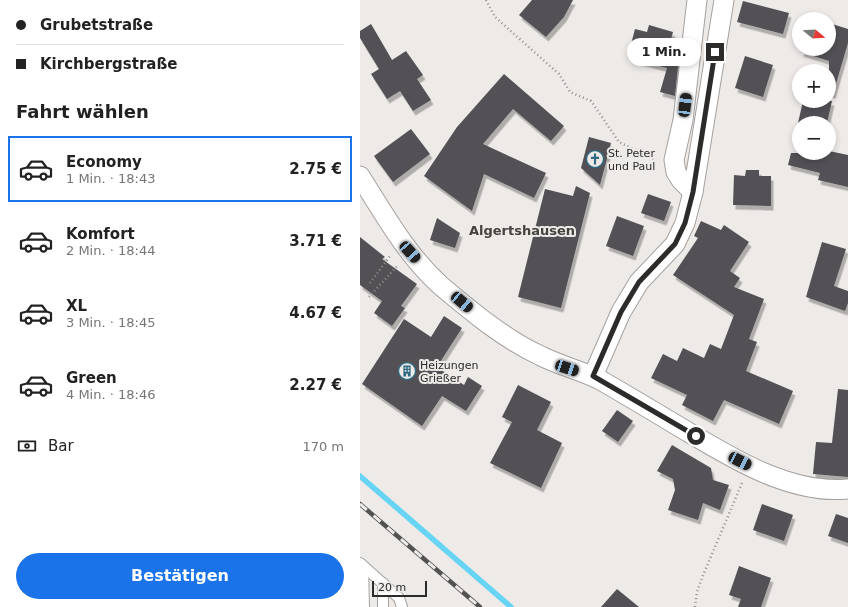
<!DOCTYPE html>
<html lang="de">
<head>
<meta charset="utf-8">
<style>
	:root { --surface:#fff; --page:#f2f2f2; --text:#222; --muted:#767676; --line:#e0e0e0; --accent:#1a73e8 }
	body { margin:0; font-family:"DejaVu Sans",sans-serif; background:var(--page); color:var(--text); height:100vh; display:flex; flex-direction:column; font-size:15px; white-space:nowrap }
	* { box-sizing:border-box; margin:0 }
	p { font-size:13px; color:var(--muted) }
	.icon { flex:none; width:22px; height:22px; fill:none; stroke:currentColor; stroke-width:2; stroke-linecap:round; stroke-linejoin:round }
	.map { position:relative; flex:1; overflow:hidden }
	.sheet { display:flex; flex-direction:column; background:var(--surface); width:360px }
	.sheet>* { flex:none }
	.hud { display:grid; align-content:center; height:88px; padding:0 16px; background:var(--surface) }
	.needle { width:26px; rotate:108deg }
	.tools { position:absolute; left:432px; top:12px; display:grid; gap:8px }
	.tools a { display:grid; place-items:center; width:44px; height:44px; border-radius:50%; background:var(--surface); box-shadow:0 2px 6px #0003; font-size:20px }
	.scale { position:absolute; left:12px; bottom:10px; width:55px; box-sizing:border-box; padding-left:4px; border:2px solid #2c2b2a; border-top:0; font-size:11px; line-height:14px; white-space:nowrap; color:#2c2b2a; -webkit-text-stroke:3px #eeeae8; paint-order:stroke }
	.end { position:absolute; width:18px; height:18px; margin:-9px; border:5px solid #2c2b2a; background:#fff; box-shadow:0 0 0 2px #fff }
	.from { border-radius:50% }
	.bubble { position:absolute; height:28px; border-radius:14px; background:var(--surface); box-shadow:0 2px 6px #0003; font-size:13px; font-weight:800; line-height:28px; text-align:center }
	.car { position:absolute; width:12px; height:24px; margin:-12px -6px; border-radius:5px; box-shadow:0 0 3px 1px #0007; background:linear-gradient(#222 24%,#8ab4d8 0 40%,#222 0 76%,#8ab4d8 0 86%,#222 0) }
	.hud b { display:flex; align-items:center; gap:14px; height:38px; font-size:15px }
	.hud b+b { border-top:1px solid var(--line) }
	.hud i { width:10px; height:10px; background:var(--text) }
	ul { padding:0; list-style:none }
	li { display:flex; align-items:center; gap:12px; height:66px; margin:0 8px 6px; padding:0 8px; border:2px solid transparent; border-radius:0px }
	li div { flex:1 }
	li b { display:block; font-size:15px }
	li em { font-style:normal; font-weight:800 }
	li.on { border-color:var(--accent) }
	li>.icon { width:36px; height:36px; stroke-width:1.5 }
	h2 { padding:0 16px; font-size:18px; line-height:48px }
	.pay { display:flex; align-items:center; gap:10px; height:44px; padding:0 16px; font-size:15px }
	.pay p { margin-inline-start:auto }
	.button { display:flex; gap:8px; margin-top:auto; padding:8px 16px }
	.button a { flex:1; height:46px; border-radius:24px; background:var(--accent); color:#fff; font-size:16px; font-weight:800; line-height:46px; text-align:center }
	main { display:flex; flex:1; min-height:0 }
	.map>svg:first-child { display:block }
	.lines { fill:none; stroke-linecap:round; stroke-linejoin:round }
	.stream { stroke:#67d4f4; stroke-width:5.5 }
	.building { fill:#535155; filter:url(#shadow) }
	.lane-casing { stroke:#a5a19f; stroke-width:12 }
	.street-casing { stroke:#a5a19f; stroke-width:21 }
	.path { stroke:#918e8d; stroke-width:2.5; stroke-dasharray:1 3; stroke-linecap:butt }
	.lane { stroke:#fff; stroke-width:10 }
	.street { stroke:#fff; stroke-width:19 }
	.rail-casing { stroke:#545251; stroke-width:4.5 }
	.rail { stroke:#eeeae8; stroke-width:3; stroke-dasharray:9; stroke-linecap:butt }
	.route { stroke:#2c2b2a; stroke-width:5 }
	.labels { text-anchor:middle; stroke-width:4; stroke-linejoin:round; paint-order:stroke }
	.poi-label { font-size:11px; fill:#2c2b2a; stroke:#eeeae8; text-anchor:start }
	.quarter-label { font-size:13px; font-weight:bold; fill:#454240; stroke:#eeeae8 }
</style>
</head>
<body>
<main>
<section class="sheet">
<div class="hud">
<b><i class="from"></i>Grubetstraße</b>
<b><i></i>Kirchbergstraße</b>
</div>
<h2>Fahrt wählen</h2>
<ul>
<li class="on"><svg class="icon" aria-label="car" viewBox="0 0 24 24"><path d="M5 17H2v-5l4-1 3-4h7l3 4 3 1v5h-3M9 17h6M6 11h13"/><circle cx="7" cy="17" r="2"/><circle cx="17" cy="17" r="2"/></svg><div><b>Economy</b><p>1 Min. · 18:43</p></div><em>2.75 €</em></li>
<li><svg class="icon" aria-label="car" viewBox="0 0 24 24"><path d="M5 17H2v-5l4-1 3-4h7l3 4 3 1v5h-3M9 17h6M6 11h13"/><circle cx="7" cy="17" r="2"/><circle cx="17" cy="17" r="2"/></svg><div><b>Komfort</b><p>2 Min. · 18:44</p></div><em>3.71 €</em></li>
<li><svg class="icon" aria-label="car" viewBox="0 0 24 24"><path d="M5 17H2v-5l4-1 3-4h7l3 4 3 1v5h-3M9 17h6M6 11h13"/><circle cx="7" cy="17" r="2"/><circle cx="17" cy="17" r="2"/></svg><div><b>XL</b><p>3 Min. · 18:45</p></div><em>4.67 €</em></li>
<li><svg class="icon" aria-label="car" viewBox="0 0 24 24"><path d="M5 17H2v-5l4-1 3-4h7l3 4 3 1v5h-3M9 17h6M6 11h13"/><circle cx="7" cy="17" r="2"/><circle cx="17" cy="17" r="2"/></svg><div><b>Green</b><p>4 Min. · 18:46</p></div><em>2.27 €</em></li>
</ul>
<div class="pay"><svg class="icon" aria-label="cash" viewBox="0 0 24 24"><path d="M3 7h18v10H3z"/><circle cx="12" cy="12" r="2"/></svg>Bar<p>170 m</p></div>
<div class="button"><a>Bestätigen</a></div>
</section>
<div class="map">
<svg width="488" height="607" viewBox="0 0 488 607">
	<defs>
		<filter id="shadow"><feDropShadow dx="2.5" dy="4.5" stdDeviation="0" flood-color="#0004"/></filter>
	</defs>
	<rect width="100%" height="100%" fill="#eeeae8"/>
	<g class="lines">
		<path class="stream" d="M0,476L151,607"/>
	</g>
	<g class="building">
		<path d="M172,0H213L204,17L186,37L159,15Z"/>
		<path d="M383,1L429,13L423,34L377,22Z"/>
		<path d="M469,23L488,29V43L473,94L469,93V61L441,52L442,49H469Z"/>
		<path d="M11,24L32,60L46,51L63,75L57,79L71,100L53,111L40,91L27,99L11,74L19,69L0,38V31Z"/>
		<path d="M289,25L313,32L307,54L319,57L315,96L300,92L307,68L279,61L282,51L270,48L275,29L287,32Z"/>
		<path d="M385,56L413,65L403,97L375,88Z"/>
		<path d="M144,74L204,126L191,141L153,109L123,144L186,173L174,198L124,174L112,211L64,176L97,127Z"/>
		<path d="M443,101H472L467,123H438Z"/>
		<path d="M51,129L70,154L33,182L14,156Z"/>
		<path d="M229,137L251,143L240,185L221,168Z"/>
		<path d="M469,151L488,155V187L458,180L460,173L428,165L431,153H469Z"/>
		<path d="M386,170H399V176H411V206L373,205L374,175L385,176Z"/>
		<path d="M216,186L230,193L201,308L158,297L185,189L213,196Z"/>
		<path d="M288,194L311,202L304,221L281,213Z"/>
		<path d="M257,216L284,226L273,256L246,246Z"/>
		<path d="M77,218L100,233L95,248L70,240Z"/>
		<path d="M341,221L361,230L364,225L389,242L370,271L380,278L374,287L404,299L389,339L397,342L386,371L433,391L419,424L364,400L353,421L322,405L327,395L291,378L303,354L317,361L323,348L344,358L350,344L361,349L374,315L313,275L338,238L334,236Z"/>
		<path d="M0,237L25,257L22,259L57,284L41,306L45,308L32,326L14,313L22,301L0,285Z"/>
		<path d="M462,242L486,249L474,286L488,291V303L485,311L446,297Z"/>
		<path d="M84,316L102,328L77,367L104,385L108,377L122,386L106,411L82,396L62,426L2,384L44,319L71,337Z"/>
		<path d="M158,385L191,402L177,430L202,443L181,488L130,463L152,422L142,417Z"/>
		<path d="M478,389L488,390V477L453,474L456,442L472,443Z"/>
		<path d="M257,410L273,421L258,442L242,431Z"/>
		<path d="M312,445L351,468L353,480L369,485L360,510L343,503L338,520L308,510L315,490L313,479L297,471Z"/>
		<path d="M402,504L433,515L424,541L393,530Z"/>
		<path d="M476,514L488,518V543L468,536Z"/>
		<path d="M379,566L411,578L401,607H378L381,599L369,595Z"/>
		<path d="M257,589L279,607H241Z"/>
	</g>
	<g class="lines">
		<g class="lane-casing">
			<g id="lane">
				<path d="M0,563L39,598L42,607"/>
				<path d="M3,566L4,607"/>
				<path d="M23,583V607"/>
			</g>
		</g>
		<g class="street-casing">
			<g id="street">
				<path d="M0,176C24,214 46,254 80,285C111,311 144,339 181,356C201,366 223,371 242,381C268,396 293,411 318,426C367,455 428,495 488,489"/>
				<path d="M333,192L321,180L316,172L314,160L323,120L337,0"/>
				<path d="M233,376L261,312L279,282L315,244L325,223L333,192L364,0"/>
			</g>
		</g>
		<g class="path">
			<path d="M126,0L135,17L199,74L210,92L231,101L259,142L296,160"/>
			<path d="M10,283L30,256"/>
			<path d="M9,297L38,265"/>
			<path d="M335,607L337,592L344,573L382,483"/>
		</g>
		<use href="#lane" class="lane"/>
		<use href="#street" class="street"/>
		<g class="rail-casing">
			<path id="rail" d="M0,504L120,607"/>
		</g>
		<use href="#rail" class="rail"/>
	</g>
	<g class="lines">
		<path class="route" d="M336,436L233,376L261,312L279,282L315,244L325,223L333,192L355,52"/>
	</g>
	<defs>
		<g id="church-ring" transform="scale(0.9)"><circle r="9.5" fill="#eeeae8" stroke="#2e6a81" stroke-width="1.5"/><path d="M-1.2-6h2.4v3.5h3.3v2.4h-3.3V6h-2.4V-.1h-3.3v-2.4h3.3Z" fill="#2e6a81"/></g>
		<g id="building-ring" transform="scale(0.9)"><circle r="9.5" fill="#eeeae8" stroke="#2e6a81" stroke-width="1.5"/><path d="M-4-6H4V6H1V3H-1V6H-4ZM-2.5-4.3h1.7v1.8h-1.7ZM.8-4.3h1.7v1.8H.8ZM-2.5-1h1.7V.8h-1.7ZM.8-1h1.7V.8H.8Z" fill="#2e6a81"/></g>
	</defs>
	<g fill-rule="evenodd">
		<use href="#church-ring" x="235" y="159"/>
		<use href="#building-ring" x="47" y="371"/>
	</g>
	<g class="labels">
		<g class="poi-label">
			<text x="248" y="157">St. Peter<tspan x="248" dy="13">und Paul</tspan></text>
			<text x="60" y="369">Heizungen<tspan x="60" dy="13">Grießer</tspan></text>
		</g>
		<g class="quarter-label">
			<text x="162" y="235">Algertshausen</text>
		</g>
	</g>
</svg>
<div class="tools">
<a><svg class="needle" viewBox="-14 -14 28 28"><path d="M0-13l5 13h-10z" fill="#e53935"/><path d="M0 13l5-13h-10z" fill="#767676"/></svg></a>
<a>+</a>
<a>−</a>
</div>
<div class="scale">20 m</div>
<i class="end from" style="left:336px;top:436px"></i>
<i class="end" style="left:355px;top:52px"></i>
<div class="bubble" style="left:267px;top:38px;width:74px">1 Min.</div>
<i class="car" style="left:325px;top:105px;rotate:7deg"></i>
<i class="car" style="left:50px;top:252px;rotate:138deg"></i>
<i class="car" style="left:102px;top:302px;rotate:130deg"></i>
<i class="car" style="left:207px;top:368px;rotate:108deg"></i>
<i class="car" style="left:380px;top:461px;rotate:117deg"></i>
</div>
</main>
</body>
</html>
